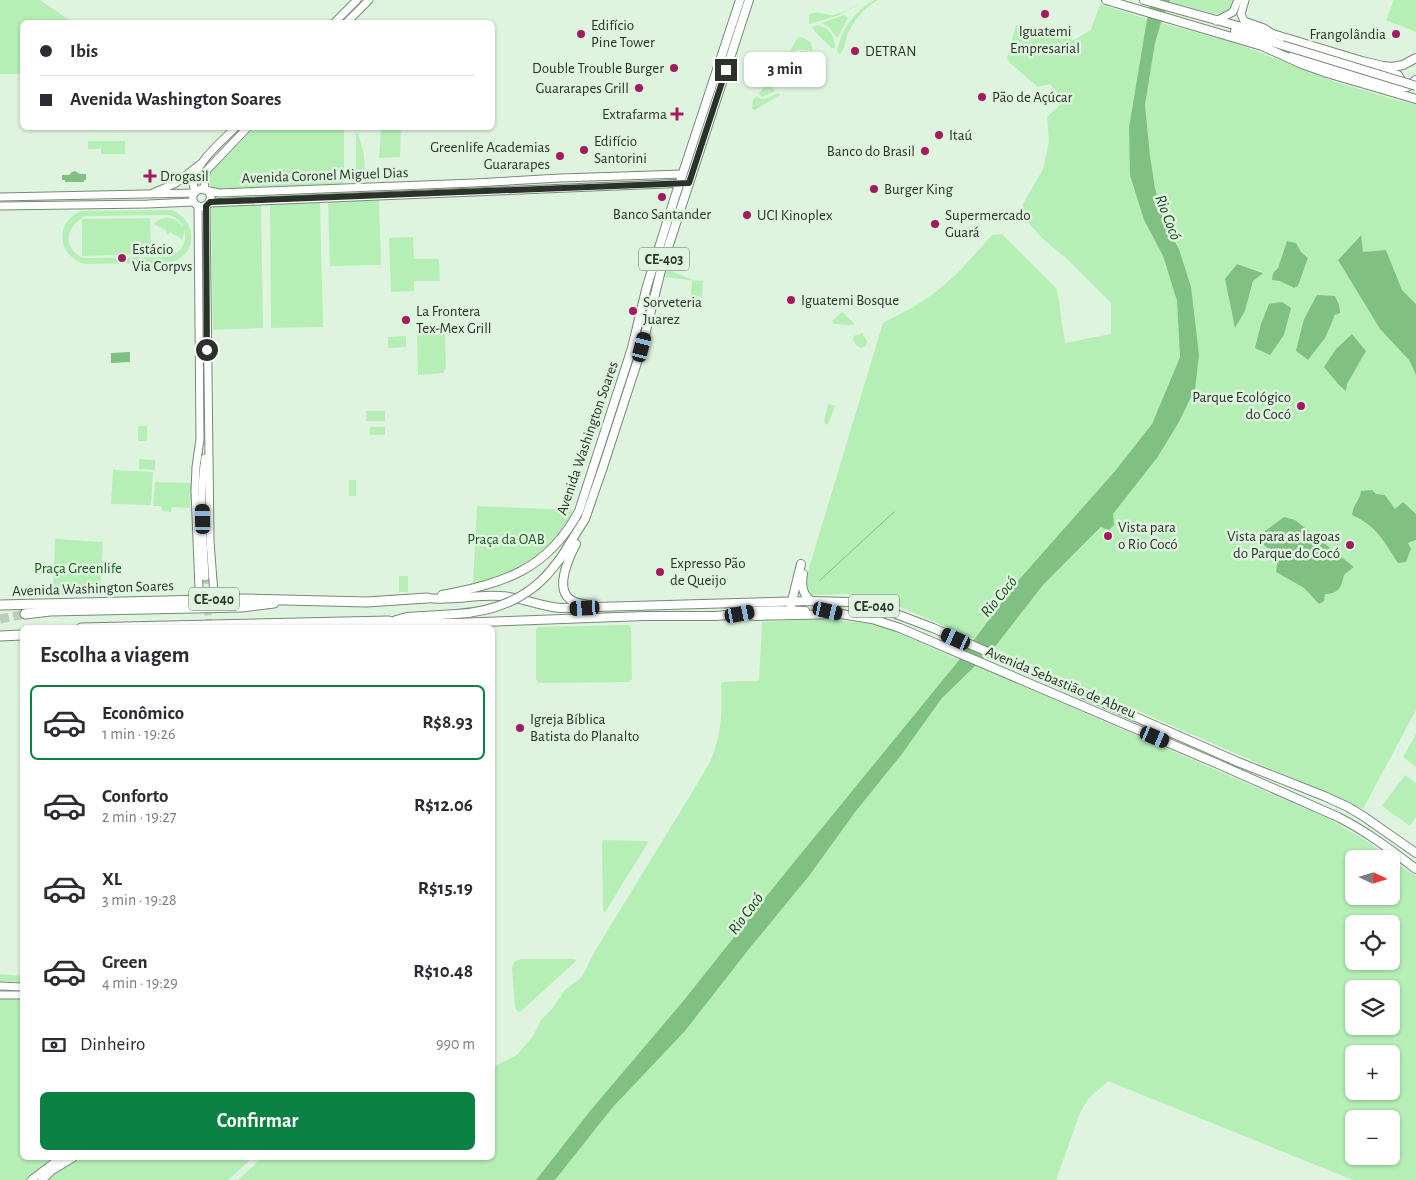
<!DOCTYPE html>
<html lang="pt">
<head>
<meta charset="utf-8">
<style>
	:root { --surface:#fff; --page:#f2f2f3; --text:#2b2b33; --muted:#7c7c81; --line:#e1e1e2; --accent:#0b8043 }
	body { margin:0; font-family:"Alegreya Sans",sans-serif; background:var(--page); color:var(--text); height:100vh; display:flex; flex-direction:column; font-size:19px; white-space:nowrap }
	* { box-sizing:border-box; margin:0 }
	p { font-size:16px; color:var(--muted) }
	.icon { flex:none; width:28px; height:28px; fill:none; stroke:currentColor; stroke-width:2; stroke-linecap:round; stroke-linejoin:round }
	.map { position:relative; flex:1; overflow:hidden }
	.side { position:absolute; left:20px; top:625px; width:475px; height:535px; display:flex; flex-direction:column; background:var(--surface); border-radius:8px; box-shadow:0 1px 4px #0004 }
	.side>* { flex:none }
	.banner { position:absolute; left:20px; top:20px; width:475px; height:110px; border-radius:8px; box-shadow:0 1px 4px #0004; display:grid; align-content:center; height:110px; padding:0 20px; background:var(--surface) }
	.needle { width:32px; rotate:94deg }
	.controls { position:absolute; left:1345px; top:850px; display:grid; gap:10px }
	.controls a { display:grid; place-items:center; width:55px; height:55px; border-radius:8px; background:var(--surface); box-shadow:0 1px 4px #0004; font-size:25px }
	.end { position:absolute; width:22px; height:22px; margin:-11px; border:6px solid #2a322a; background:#fff; box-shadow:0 0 0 2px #fff }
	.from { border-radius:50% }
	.bubble { position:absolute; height:35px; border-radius:8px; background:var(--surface); box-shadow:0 1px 4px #0004; font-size:16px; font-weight:600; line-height:35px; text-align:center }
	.car { position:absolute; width:15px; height:30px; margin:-15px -8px; border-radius:6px; box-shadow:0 0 4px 1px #0007; background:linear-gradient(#222 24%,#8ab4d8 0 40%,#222 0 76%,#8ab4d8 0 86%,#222 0) }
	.banner b { display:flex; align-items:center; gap:18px; height:48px; font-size:19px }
	.banner b+b { border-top:1px solid var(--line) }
	.banner i { width:12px; height:12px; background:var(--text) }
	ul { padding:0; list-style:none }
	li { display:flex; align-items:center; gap:15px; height:75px; margin:0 10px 8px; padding:0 10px; border:2px solid transparent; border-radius:8px }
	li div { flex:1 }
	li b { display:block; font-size:19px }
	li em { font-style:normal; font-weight:600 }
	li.current { border-color:var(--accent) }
	li>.icon { width:45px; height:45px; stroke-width:1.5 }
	h2 { padding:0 20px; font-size:22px; line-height:60px }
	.pay { display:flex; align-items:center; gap:12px; height:55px; padding:0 20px; font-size:19px }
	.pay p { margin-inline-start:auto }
	.cta { display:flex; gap:10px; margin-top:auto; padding:10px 20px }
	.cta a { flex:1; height:58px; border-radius:8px; background:var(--accent); color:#fff; font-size:20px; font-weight:600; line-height:58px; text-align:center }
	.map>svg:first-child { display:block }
	.green { fill:#b5efb6; fill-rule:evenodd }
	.water { fill:#80c082 }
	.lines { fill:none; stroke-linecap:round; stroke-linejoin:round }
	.stream { stroke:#80c082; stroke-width:1 }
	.secondary-tunnel { stroke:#bbcdbb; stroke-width:7; stroke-dasharray:7 3.5; stroke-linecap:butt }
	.highway-tunnel { stroke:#bbcdbb; stroke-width:9; stroke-dasharray:9 4.5; stroke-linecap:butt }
	.secondary-casing { stroke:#768a77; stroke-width:9 }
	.primary-casing { stroke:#768a77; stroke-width:10 }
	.highway-casing { stroke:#768a77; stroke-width:11 }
	.secondary { stroke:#fff; stroke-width:7 }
	.primary { stroke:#fff; stroke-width:8 }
	.highway { stroke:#fff; stroke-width:9 }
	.primary-bridge-casing { stroke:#768a77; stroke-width:10; stroke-linecap:butt }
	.primary-bridge { stroke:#fff; stroke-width:8 }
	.route { stroke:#2a322a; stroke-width:6 }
	.poi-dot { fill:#a41a62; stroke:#dff4df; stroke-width:2 }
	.labels { text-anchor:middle; stroke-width:5; stroke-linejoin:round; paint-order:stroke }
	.shield { fill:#dff4df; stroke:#606c60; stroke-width:1 }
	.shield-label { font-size:14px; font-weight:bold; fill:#2a322a }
	.poi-label { font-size:15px; fill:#2a322a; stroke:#dff4df; text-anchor:start }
	.street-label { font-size:15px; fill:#2a322a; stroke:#dff4df }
	.park-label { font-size:15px; fill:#185b21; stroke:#dff4df }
	.water-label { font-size:16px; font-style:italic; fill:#124017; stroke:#dff4df }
</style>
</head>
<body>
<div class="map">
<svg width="1416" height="1180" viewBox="0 0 1416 1180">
	<rect width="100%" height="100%" fill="#dff4df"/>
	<g class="green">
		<path d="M0,0H40L72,22H22V74H0Z"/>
		<path d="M874,0H878C864,8 853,21 847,36C845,43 845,48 840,54L837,52C841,29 855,11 874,0Z"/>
		<path d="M1170,0H1234L1229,11L1221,15L1169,2Z"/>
		<path d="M1394,0H1416V32L1386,20Z"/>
		<path d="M861,3L840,15L809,24V15C817,9 823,15 832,15C843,14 852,7 861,3Z"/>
		<path d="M1100,4L1147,19L1129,127L1144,220L1163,256L1177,301L1180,357L1152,424L1115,471L1016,583L974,639L882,599L852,594L811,595L805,581L883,323C900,314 918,305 934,293C956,277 974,255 992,235L1002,234L1057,289L1065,343L1111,334V303L1067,259L1042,238L1022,216L1023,204L1043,169L1049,142L1047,117L1064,101L1050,84L1038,87L1010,63L1007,58L1016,25L1074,40L1091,30Z"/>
		<path d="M844,15L848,18L838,37H836L830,28L822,23Z"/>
		<path d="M1161,23L1235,43L1333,81L1396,100L1416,104V304L1402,290L1386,250L1363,253L1360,235L1338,260L1380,329L1409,360L1416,375V514L1410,508L1395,509L1385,495L1360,496L1353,507L1352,515C1378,527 1383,541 1398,563L1408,543L1416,540V710L1363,809L994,648L1043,585L1102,527L1113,514L1157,458L1179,422L1195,389L1179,249L1163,220L1155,188L1150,155L1145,105L1155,43ZM1287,241L1296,243L1301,252L1308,258L1298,286L1294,288L1280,281L1273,273L1278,268ZM1237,264L1263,272L1253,281L1245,311L1235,328ZM1339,305L1336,315L1307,360L1296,351ZM1352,334L1366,351L1347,384ZM1328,547L1354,567L1344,575L1342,583L1325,594L1319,604L1304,588L1276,572L1278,557Z"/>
		<path d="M817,25C829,27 835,35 835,48H832L817,34L812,27Z"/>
		<path d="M798,37L804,38L811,43L813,51L801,49L791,52L790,51Z"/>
		<path d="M802,51C813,51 820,56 819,67H814C810,54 796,56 786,62L785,60L792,54Z"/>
		<path d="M797,61L806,62L811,66L813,71L810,77L808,74V68C802,63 795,65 788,67L786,64Z"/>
		<path d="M794,68H801L803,71C802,76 798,80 793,80L789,70Z"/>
		<path d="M767,84L776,91L761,97L759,93Z"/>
		<path d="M778,93L780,95L755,110L752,109L753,100L757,96C762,103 771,96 778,93Z"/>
		<path d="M254,128H344V181L342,184L216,189C209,186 207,180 210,173Z"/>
		<path d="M381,128H401L400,157L379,158Z"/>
		<path d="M356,132L358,134L364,155L365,178H356Z"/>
		<path d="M88,141H125V154H101V144L100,149H88Z"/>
		<path d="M379,200L381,265L330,266L328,202Z"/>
		<path d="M320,203L323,327L271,328L270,204Z"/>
		<path d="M261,204L263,328L213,330L211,207Z"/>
		<path d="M172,210C199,222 198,258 167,263L85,264C57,256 54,222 81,211ZM168,215C175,217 181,220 183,227C176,217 164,213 154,224L167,231L166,233L168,235L170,232L182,239L184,233V228C188,241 182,252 170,256L171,246L156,249V251L158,250L169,257L84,258C61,249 66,226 85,216Z"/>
		<path d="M150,218L151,254L82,256V219Z"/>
		<path d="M413,237L414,259H439L440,281H414V291L391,292L389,238Z"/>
		<path d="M667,270L671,271L693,280L752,286L703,281L702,297L691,295L692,281H696L664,277Z"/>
		<path d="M842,312L855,324L849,325L834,324L832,321Z"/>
		<path d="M445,333L446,368L443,373L418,375L417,334Z"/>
		<path d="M862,333L867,341L866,346L861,348L857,346L853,340L854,336Z"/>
		<path d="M406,336V347L388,348V337Z"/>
		<path d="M828,404L834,405L835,407L828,424L827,425L824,422Z"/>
		<rect x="366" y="411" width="19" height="10"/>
		<rect x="138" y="426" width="9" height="15"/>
		<rect x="370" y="427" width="15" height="8"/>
		<path d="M139,459L155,460V470L139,469Z"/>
		<path d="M113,470L153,472L151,505L111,504Z"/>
		<rect x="349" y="480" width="7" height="16"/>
		<path d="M155,482L192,483L190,508L172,507L171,512L162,511V506H153Z"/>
		<path d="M477,506L573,510C562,537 537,561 510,572C498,577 485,580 473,584Z"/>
		<path d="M55,539L103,542L100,594L53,595Z"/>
		<rect x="399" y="576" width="9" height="16"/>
		<path d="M818,619L878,624L959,660L777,883L684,1000L590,1111L536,1180H238L262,1158H492L493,1067L517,1055L533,1036L541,1020L553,1008L565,990L582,977L595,951L699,781C703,773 709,765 712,757C722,734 722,707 721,682L743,681H759L762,622Z"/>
		<path d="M629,625L631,627L632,679L629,682L539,683L536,679V629L538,627Z"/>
		<path d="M976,666L1329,819L1365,840L1390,859H1354V896H1391V860L1416,876V1180H1353L1108,1081L1088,1099L1080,1113L1056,1180H555L613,1107L685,1031L749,949L809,876L856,811L902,754L942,698ZM1354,924H1391V961H1354ZM1354,989H1391V1026H1354ZM1354,1054H1391V1091H1354ZM1354,1119H1391V1156H1354Z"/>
		<path d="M1416,734V767L1403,757Z"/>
		<path d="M1405,775L1416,783V817L1410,826L1382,806Z"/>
		<path d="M603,840L649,841L605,912L603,911L602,843Z"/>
		<path d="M521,959H575L576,961L521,1011L518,1012L515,1008L512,968C513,962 515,961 521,959Z"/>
		<path d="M0,974L22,976V982L0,981Z"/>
		<path d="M0,997H22V1158H252L228,1180H0Z"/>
	</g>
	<g class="water">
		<path d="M1151,0H1170L1161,23L1155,43L1145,105L1150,155L1155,188L1163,220L1179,249L1191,287L1199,355L1195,389L1179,422L1157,458L1113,514L1114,525L1109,530L1101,527L1043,585L994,648L942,698L902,754L856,811L809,876L749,949L685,1031L613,1107L555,1180H536L590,1111L684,1000L777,883L959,660L1016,583L1115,471L1152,424L1180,357L1177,301L1163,256L1144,220L1130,175L1129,127L1147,19Z"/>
		<path d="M75,171L80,174H86V180H84V182H65V180H62V175H69L72,172Z"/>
		<path d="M1361,235L1363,252L1386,250L1402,290L1416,304V375L1409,360L1380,329L1338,260Z"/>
		<path d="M1287,241L1296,243L1301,252L1308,258L1298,286L1294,288L1280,281L1272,280L1273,273L1278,268Z"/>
		<path d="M1237,264L1263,273L1253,281L1245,311L1235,328L1225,279Z"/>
		<path d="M1317,295L1335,296L1339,305L1340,313L1335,315L1325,338L1308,360L1296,351L1304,319Z"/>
		<path d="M1282,302L1291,308L1284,335L1270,355L1255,348L1261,324L1269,304Z"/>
		<path d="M1352,334L1366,351L1347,384L1346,391L1339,385L1324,367L1336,349Z"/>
		<path d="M130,352V362L111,363V353Z"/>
		<path d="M1372,490L1376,494L1385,495L1395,509L1403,502L1416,514V540L1408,543L1411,549L1406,562L1398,563C1383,541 1378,527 1352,515C1353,503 1360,501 1361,491Z"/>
		<path d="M1284,517L1295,520L1354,567L1344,575C1342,587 1338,594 1325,594L1324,601L1319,604L1304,588L1276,572L1278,557L1263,544L1265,531Z"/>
	</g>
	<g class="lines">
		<path class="stream" d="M819,581L894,512"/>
		<path class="secondary-tunnel" d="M205,577L209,628"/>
		<path class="highway-tunnel" d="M0,619L25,614"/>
		<g class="secondary-casing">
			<g id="secondary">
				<path d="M1245,0L1241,14L1244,21L1264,28L1273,34"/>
				<path d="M1216,21L1233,12L1238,0"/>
				<path d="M335,22L357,0"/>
				<path d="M347,22L369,0"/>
				<path d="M205,189L204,179L207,170L247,128"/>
				<path d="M208,191L211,197L208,204L202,207C190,205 190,193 200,189L219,193L474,183L560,178L683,174"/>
				<path d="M195,192C186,170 221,142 235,128"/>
				<path d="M153,193L176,183L199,165"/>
				<path d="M0,197L194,193"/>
				<path d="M210,203L689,183"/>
				<path d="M0,206L148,204L193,202"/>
				<path d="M206,206L210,541L214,594L219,599"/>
				<path d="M205,577C203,540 199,495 205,458"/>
				<path d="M193,599L198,594L199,588L195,491L196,467L200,439L198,206"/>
				<path d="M0,986L22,987"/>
				<path d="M0,995H22"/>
				<path d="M31,1180L60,1158"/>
				<path d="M42,1180L53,1170L73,1158"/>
			</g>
		</g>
		<g class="primary-casing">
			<g id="primary">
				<path d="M1106,0L1262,46L1302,64L1327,73L1416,99"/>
				<path d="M1144,0L1263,33L1276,35L1362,61L1383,66L1392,67L1403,65L1416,58"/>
				<path d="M1235,31L1282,45"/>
				<path d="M1293,55L1396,88L1407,87L1416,80"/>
				<path d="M1375,68L1398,75L1401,80L1399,82L1396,83"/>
				<path d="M576,544C566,563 549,602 585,604"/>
				<path d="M560,559L585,519L603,467L642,347L662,266L749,0"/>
				<path d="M803,574C801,585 802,594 811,601"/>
				<path d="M442,595C503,583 547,571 579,511L632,348L647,286L675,197L740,0"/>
				<path d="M427,598C452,601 476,594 501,596C522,597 541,607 561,608L811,601L849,602L867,605L883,609L933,628L1238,762L1324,796L1348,807L1363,816L1416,853"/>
				<path d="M791,605L801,564"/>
				<path d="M747,612C766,609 786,610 805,611"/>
				<path d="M396,620L407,617L456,614"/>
				<path d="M389,621L406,623H454L645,616H715L740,614L756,616L841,614L872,619L900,628L1218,764L1338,817C1366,831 1391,850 1416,869"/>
			</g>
		</g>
		<g class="highway-casing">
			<g id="highway">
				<path d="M0,605L246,599L367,602L427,598"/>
				<path d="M25,614L50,611L242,607L274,603"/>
				<path d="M81,628L389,621"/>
				<path d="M0,636L22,635"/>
			</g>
		</g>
		<use href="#secondary" class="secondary"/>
		<use href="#primary" class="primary"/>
		<use href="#highway" class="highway"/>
		<g class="primary-bridge-casing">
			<g id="primary-bridge">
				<path d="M1282,45L1416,86"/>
				<path d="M456,614C489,612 521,602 545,577C550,572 555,565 560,559"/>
			</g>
		</g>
		<use href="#primary-bridge" class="primary-bridge"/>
	</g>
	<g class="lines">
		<path class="route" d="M207,350L206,206L210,202L689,183L726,70"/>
	</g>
	<g class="poi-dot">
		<circle cx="1045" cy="14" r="5"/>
		<circle cx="581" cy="34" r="5"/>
		<circle cx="1396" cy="34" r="5"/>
		<circle cx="855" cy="51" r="5"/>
		<circle cx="674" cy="68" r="5"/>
		<circle cx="639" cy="88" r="5"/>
		<circle cx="982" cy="97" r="5"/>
		<path d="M674.5 106.5h5v5h5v5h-5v5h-5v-5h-5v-5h5z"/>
		<circle cx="939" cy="135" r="5"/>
		<circle cx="584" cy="150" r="5"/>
		<circle cx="925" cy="151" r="5"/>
		<circle cx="560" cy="156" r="5"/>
		<path d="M147.5 168.5h5v5h5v5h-5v5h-5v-5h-5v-5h5z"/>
		<circle cx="874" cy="189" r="5"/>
		<circle cx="662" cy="197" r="5"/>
		<circle cx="747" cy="215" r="5"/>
		<circle cx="935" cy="224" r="5"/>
		<circle cx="122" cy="258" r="5"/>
		<circle cx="791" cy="300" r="5"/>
		<circle cx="633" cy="311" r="5"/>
		<circle cx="406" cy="320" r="5"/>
		<circle cx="1301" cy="406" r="5"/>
		<circle cx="1108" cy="536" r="5"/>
		<circle cx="1350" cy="545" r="5"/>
		<circle cx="660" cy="572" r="5"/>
		<circle cx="520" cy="728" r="5"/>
	</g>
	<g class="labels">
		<g class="shield">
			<rect x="639" y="247.5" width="50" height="23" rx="4"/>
			<rect x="189" y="587.5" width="50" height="23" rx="4"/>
			<rect x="849" y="594.5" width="50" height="23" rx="4"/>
		</g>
		<g class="shield-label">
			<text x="664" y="264">CE-403</text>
			<text x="214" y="604">CE-040</text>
			<text x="874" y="611">CE-040</text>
		</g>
		<g class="poi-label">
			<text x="591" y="30">Edifício<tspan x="591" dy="17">Pine Tower</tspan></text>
			<text x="1045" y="36" text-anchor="middle">Iguatemi<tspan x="1045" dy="17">Empresarial</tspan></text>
			<text x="1386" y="39" text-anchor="end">Frangolândia</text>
			<text x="865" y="56">DETRAN</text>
			<text x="664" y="73" text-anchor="end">Double Trouble Burger</text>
			<text x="629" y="93" text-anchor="end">Guararapes Grill</text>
			<text x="992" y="102">Pão de Açúcar</text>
			<text x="667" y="119" text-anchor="end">Extrafarma</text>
			<text x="949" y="140">Itaú</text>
			<text x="594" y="146">Edifício<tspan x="594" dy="17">Santorini</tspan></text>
			<text x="550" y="152" text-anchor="end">Greenlife Academias<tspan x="550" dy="17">Guararapes</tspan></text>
			<text x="915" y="156" text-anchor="end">Banco do Brasil</text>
			<text x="160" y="181">Drogasil</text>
			<text x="884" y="194">Burger King</text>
			<text x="662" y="219" text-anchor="middle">Banco Santander</text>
			<text x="757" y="220">UCI Kinoplex</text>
			<text x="945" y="220">Supermercado<tspan x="945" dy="17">Guará</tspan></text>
			<text x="132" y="254">Estácio<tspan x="132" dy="17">Via Corpvs</tspan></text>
			<text x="801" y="305">Iguatemi Bosque</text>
			<text x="643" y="307">Sorveteria<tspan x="643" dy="17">Juarez</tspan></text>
			<text x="416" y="316">La Frontera<tspan x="416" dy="17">Tex-Mex Grill</tspan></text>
			<text x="1291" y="402" text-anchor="end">Parque Ecológico<tspan x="1291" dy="17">do Cocó</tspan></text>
			<text x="1118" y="532">Vista para<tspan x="1118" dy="17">o Rio Cocó</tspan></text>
			<text x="1340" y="541" text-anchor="end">Vista para as lagoas<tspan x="1340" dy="17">do Parque do Cocó</tspan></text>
			<text x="670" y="568">Expresso Pão<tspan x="670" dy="17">de Queijo</tspan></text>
			<text x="530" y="724">Igreja Bíblica<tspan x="530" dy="17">Batista do Planalto</tspan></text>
		</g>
		<g class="street-label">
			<text transform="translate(325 175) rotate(-2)" y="5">Avenida Coronel Miguel Dias</text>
			<text transform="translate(587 438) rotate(-71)" y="5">Avenida Washington Soares</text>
			<text transform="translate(93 588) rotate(-2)" y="5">Avenida Washington Soares</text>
			<text transform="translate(1061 682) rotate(23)" y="5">Avenida Sebastião de Abreu</text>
		</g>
		<g class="park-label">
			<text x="506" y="544">Praça da OAB</text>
			<text x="78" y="573">Praça Greenlife</text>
		</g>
		<g class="water-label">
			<text transform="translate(1169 217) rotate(69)" y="6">Rio Cocó</text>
			<text transform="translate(998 596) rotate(-50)" y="6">Rio Cocó</text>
			<text transform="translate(745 913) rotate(-53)" y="6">Rio Cocó</text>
		</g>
	</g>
</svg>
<div class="controls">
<a><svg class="needle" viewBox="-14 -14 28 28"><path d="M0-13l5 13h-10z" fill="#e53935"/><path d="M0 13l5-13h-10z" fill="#7c7c81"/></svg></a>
<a><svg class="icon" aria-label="locate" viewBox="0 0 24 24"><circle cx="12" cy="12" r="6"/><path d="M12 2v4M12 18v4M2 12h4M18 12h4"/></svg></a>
<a><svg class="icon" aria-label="layers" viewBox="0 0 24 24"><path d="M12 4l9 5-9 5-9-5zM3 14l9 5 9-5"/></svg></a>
<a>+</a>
<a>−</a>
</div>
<i class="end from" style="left:207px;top:350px"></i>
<i class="end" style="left:726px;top:70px"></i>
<div class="bubble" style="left:744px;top:52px;width:82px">3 min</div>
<i class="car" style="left:642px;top:347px;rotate:14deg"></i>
<i class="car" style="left:203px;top:519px;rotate:359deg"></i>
<i class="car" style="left:585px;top:608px;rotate:267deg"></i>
<i class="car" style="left:828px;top:611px;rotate:103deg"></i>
<i class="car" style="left:740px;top:614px;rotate:79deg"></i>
<i class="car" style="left:956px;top:639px;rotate:294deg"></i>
<i class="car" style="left:1155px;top:737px;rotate:113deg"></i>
<div class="banner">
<b><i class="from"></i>Ibis</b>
<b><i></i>Avenida Washington Soares</b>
</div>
<section class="side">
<h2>Escolha a viagem</h2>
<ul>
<li class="current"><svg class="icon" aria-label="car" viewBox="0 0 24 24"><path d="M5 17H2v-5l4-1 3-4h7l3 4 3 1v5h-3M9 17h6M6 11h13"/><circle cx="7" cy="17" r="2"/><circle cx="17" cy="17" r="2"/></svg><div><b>Econômico</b><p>1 min · 19:26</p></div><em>R$8.93</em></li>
<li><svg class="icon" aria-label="car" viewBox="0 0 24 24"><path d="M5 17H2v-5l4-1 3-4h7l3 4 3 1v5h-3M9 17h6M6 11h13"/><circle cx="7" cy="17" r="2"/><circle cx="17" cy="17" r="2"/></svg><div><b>Conforto</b><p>2 min · 19:27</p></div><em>R$12.06</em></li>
<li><svg class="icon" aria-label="car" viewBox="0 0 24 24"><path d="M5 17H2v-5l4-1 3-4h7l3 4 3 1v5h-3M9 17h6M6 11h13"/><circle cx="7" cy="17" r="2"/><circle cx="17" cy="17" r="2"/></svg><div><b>XL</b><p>3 min · 19:28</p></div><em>R$15.19</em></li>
<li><svg class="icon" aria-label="car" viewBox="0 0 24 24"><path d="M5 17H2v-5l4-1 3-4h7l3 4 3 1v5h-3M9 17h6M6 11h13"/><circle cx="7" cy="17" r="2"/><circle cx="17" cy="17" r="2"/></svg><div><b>Green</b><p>4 min · 19:29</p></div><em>R$10.48</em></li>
</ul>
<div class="pay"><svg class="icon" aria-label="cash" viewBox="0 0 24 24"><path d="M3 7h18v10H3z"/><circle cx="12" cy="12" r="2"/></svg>Dinheiro<p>990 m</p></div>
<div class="cta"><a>Confirmar</a></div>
</section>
</div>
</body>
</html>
